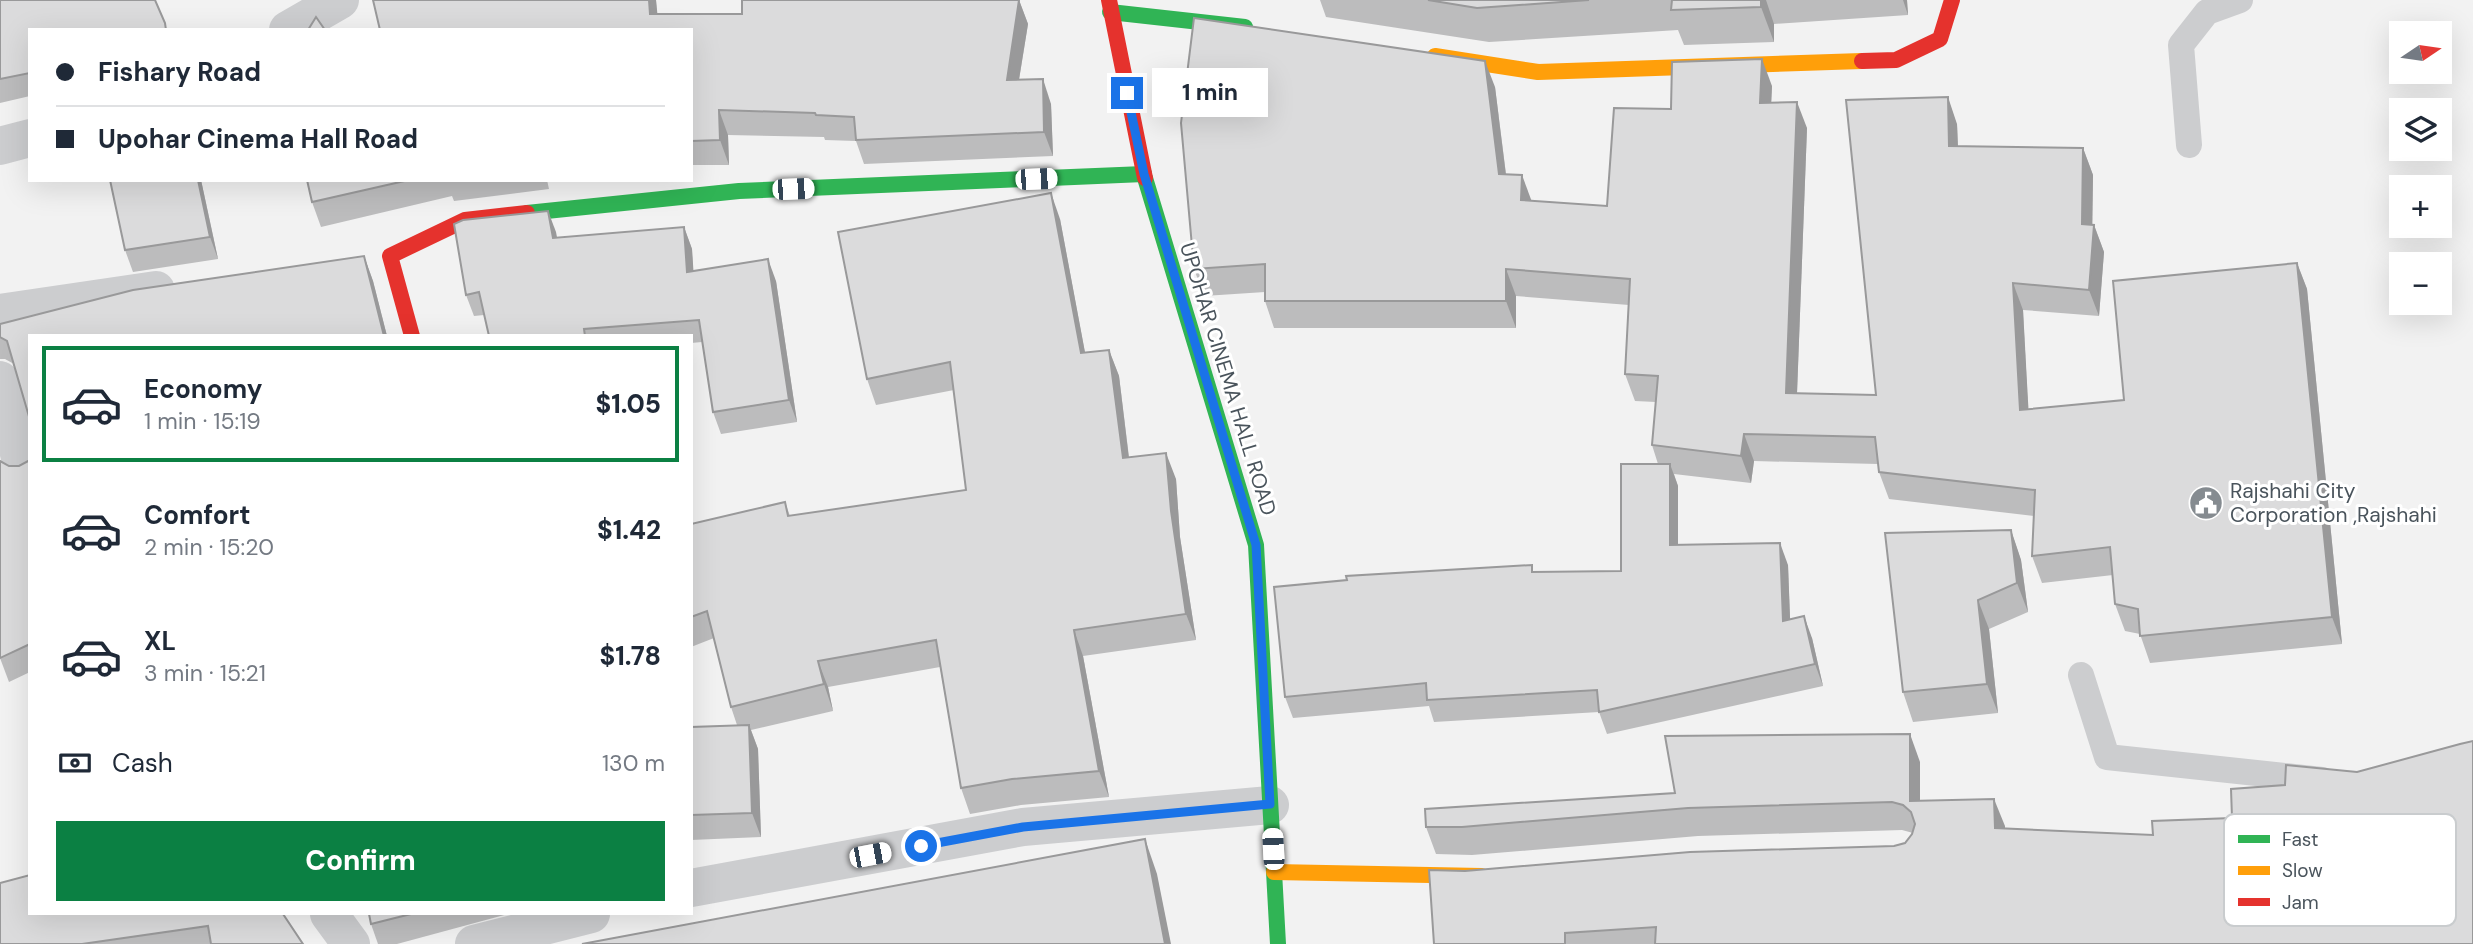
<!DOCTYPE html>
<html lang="en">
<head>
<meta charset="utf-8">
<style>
	:root { --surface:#fff; --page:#f6f6f7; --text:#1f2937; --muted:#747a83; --line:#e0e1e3; --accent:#0b8043 }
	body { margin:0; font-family:"DM Sans",sans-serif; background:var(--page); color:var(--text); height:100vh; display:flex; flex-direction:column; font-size:26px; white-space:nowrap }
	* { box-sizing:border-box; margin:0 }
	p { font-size:23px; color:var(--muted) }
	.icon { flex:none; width:38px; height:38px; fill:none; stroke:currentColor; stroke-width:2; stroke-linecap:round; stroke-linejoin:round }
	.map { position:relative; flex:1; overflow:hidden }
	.sheet { position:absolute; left:28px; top:334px; width:665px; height:581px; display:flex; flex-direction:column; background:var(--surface); border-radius:0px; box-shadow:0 7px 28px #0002 }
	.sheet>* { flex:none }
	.banner { position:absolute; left:28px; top:28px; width:665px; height:154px; border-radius:0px; box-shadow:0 7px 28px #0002; display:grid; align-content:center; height:154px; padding:0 28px; background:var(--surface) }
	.needle { width:46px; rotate:77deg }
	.fabs { position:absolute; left:2389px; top:21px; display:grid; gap:14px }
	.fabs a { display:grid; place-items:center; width:63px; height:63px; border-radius:0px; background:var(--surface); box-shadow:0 7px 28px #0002; font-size:35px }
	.end { position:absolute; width:32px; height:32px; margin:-16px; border:9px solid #1a73e8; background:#fff; box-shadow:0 0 0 4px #fff }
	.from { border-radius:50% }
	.bubble { position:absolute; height:49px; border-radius:0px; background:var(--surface); box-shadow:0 7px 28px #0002; font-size:23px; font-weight:800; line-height:49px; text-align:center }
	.car { position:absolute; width:21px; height:42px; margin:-21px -10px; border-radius:9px; box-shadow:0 0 5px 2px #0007; background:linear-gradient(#fff 24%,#345 0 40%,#fff 0 76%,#345 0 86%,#fff 0) }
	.banner b { display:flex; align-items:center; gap:24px; height:66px; font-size:26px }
	.banner b+b { border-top:2px solid var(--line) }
	.banner i { width:18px; height:18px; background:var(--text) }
	ul { padding:12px 0 0; list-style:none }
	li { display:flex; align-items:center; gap:21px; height:116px; margin:0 14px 10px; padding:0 14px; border:4px solid transparent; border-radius:0px }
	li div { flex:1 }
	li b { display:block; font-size:26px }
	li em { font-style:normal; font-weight:800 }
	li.current { border-color:var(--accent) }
	li>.icon { width:63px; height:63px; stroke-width:1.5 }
	.pay { display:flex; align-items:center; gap:18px; height:77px; padding:0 28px; font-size:26px }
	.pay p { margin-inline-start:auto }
	.primary-button { display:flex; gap:14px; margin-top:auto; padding:14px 28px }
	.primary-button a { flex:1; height:80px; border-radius:0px; background:var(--accent); color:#fff; font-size:28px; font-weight:800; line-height:80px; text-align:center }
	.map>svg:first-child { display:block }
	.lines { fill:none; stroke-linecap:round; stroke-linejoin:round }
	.lane { stroke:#cccdcf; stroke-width:26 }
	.street { stroke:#cccdcf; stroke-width:38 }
	.fast { stroke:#30b455; stroke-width:16 }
	.slow { stroke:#ff9f0a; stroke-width:16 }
	.jam { stroke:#e5322d; stroke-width:16 }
	.wall { fill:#bcbcbd }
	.shaded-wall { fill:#99999a }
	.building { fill:#dbdbdc; stroke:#99999a; stroke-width:2 }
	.route { stroke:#1a73e8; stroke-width:9 }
	.labels { text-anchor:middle; stroke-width:6; stroke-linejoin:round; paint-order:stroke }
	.street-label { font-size:21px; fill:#4a545c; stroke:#fff }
	.poi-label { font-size:21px; fill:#4a545c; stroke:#fff; text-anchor:start }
	.key { fill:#fff; stroke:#c9ccce; stroke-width:2 }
	.key-label { font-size:19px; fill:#4a545c }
</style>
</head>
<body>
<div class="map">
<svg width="2473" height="944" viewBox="0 0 2473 944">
	<rect width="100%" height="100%" fill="#f2f2f2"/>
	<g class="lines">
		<g class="lane">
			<path d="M2189,145L2181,45L2207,12L2240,0"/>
			<path d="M2081,675L2107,757L2322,780"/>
		</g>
		<g class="street">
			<path d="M288,30L340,0"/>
			<path d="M0,146L30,138"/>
			<path d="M0,313L156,290"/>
			<path d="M0,380L23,469"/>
			<path d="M691,888L1023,827L1270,805"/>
			<path d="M329,914L351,944"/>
			<path d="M474,944L591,914"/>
		</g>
		<g class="fast">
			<path d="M1110,12L1245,27"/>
			<path d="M1145,178L1256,545L1278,944"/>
			<path d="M527,213L739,191L1144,174"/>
		</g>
		<g class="slow">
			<path d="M1435,56L1538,72L1862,61"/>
			<path d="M1274,872L1482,876"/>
		</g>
		<g class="jam">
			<path d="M1109,0L1145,178"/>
			<path d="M1862,61L1896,60L1940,39L1952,0"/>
			<path d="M412,336L390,256L465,220L527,213"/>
		</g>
	</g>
	<g class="wall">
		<path d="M0,0L30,30V96L0,103Z"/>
		<path d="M373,0H656L657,14H742L1019,0L1028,24L1019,80L1051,104L1053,156L864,164L856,141L825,140L824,137L728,135L729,165H691V30Z"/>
		<path d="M1320,0H1907L1908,15L1774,24V42L1684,45L1678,30L1489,42L1326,17Z"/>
		<path d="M1772,86L1771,103L1807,128L1797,393L1876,395L1957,124L1958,146L2083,148L2093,175L2092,225H2094L2104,252L2099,316L2023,310L2028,409L2124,400L2297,263L2307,289L2342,644L2150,663L2140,634L2125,631L2115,604L2113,575L2042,583L2032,556L2034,516L1889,499L1879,472L1878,464L1754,461L1751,483L1674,474L1678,486V545L1788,565L1790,620L1812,638L1823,686L1607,734L1599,712L1434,722L1429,706L1293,718L1285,697L1534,572L1621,571L1658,464L1652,445L1656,402L1635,401L1625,374L1629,305L1516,296V328H1274L1265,301V292L1204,296L1194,269L1495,87L1506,174L1531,201L1607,206L1671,109Z"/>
		<path d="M110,180H201L218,259L133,272L125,250Z"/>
		<path d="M307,180H547L549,189L454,201L452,196L321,227L312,202Z"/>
		<path d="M548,211L557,238L684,227L692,249L693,271L776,281L797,422L721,434L713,412L702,342L691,343V336H489L484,315L474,316L466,295Z"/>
		<path d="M1060,219L1085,353L1109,350L1119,376L1129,457L1176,479L1180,537L1196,640L1083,656L1109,797L1021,805L970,814L961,788L940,667L828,687L833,711L751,730L758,749L761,837L691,840V727L737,725L731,707L714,638L691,647V524L785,502L790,516L966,490L954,390L876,405L867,379Z"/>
		<path d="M364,256L373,281L387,336H30L14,364L5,359H0V324Z"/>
		<path d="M30,460V672L9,682L0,658L9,466H19Z"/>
		<path d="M2011,530L2021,560L2028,612L1989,629L1998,713L1913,722L1903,692Z"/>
		<path d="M1920,762V801L2005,826V829L2473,944H1434L1465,871L1894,846L1905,843L1913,833L1902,830L1698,836L1472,855L1436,854L1426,827L1675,793Z"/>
		<path d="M283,914L303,944H0Z"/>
		<path d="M369,914H508L397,944H378L371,924Z"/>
	</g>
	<g class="shaded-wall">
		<path d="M649,0H656L659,30L650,14Z"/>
		<path d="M1019,0L1028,24L1015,104L1007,80Z"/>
		<path d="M1761,0H1766L1774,24V42L1761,7Z"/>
		<path d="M1903,0H1907L1908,15Z"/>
		<path d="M1762,59L1772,86L1770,130L1760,103Z"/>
		<path d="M1485,61L1495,87L1509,200L1499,174Z"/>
		<path d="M1043,79L1051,104L1053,156L1044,132Z"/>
		<path d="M1948,97L1957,124L1959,173L1949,146Z"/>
		<path d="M1797,102L1807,128L1796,420L1786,393Z"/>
		<path d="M719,110L728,135L729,165L720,140Z"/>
		<path d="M2083,148L2093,175L2092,251L2082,224Z"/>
		<path d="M1522,175L1532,202L1521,200Z"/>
		<path d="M198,180H201L218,259L210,237Z"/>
		<path d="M1051,193L1060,219L1090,379L1081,353Z"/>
		<path d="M548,211L556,232L561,260L553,238Z"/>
		<path d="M2094,225L2104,252L2099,316L2089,290Z"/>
		<path d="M684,227L692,249L695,294L687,272Z"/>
		<path d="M364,256L373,281L387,336H384Z"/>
		<path d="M768,259L776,281L797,422L789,400Z"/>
		<path d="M2297,263L2307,289L2342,644L2332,617Z"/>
		<path d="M1506,269L1516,296V328L1506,301Z"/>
		<path d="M2013,283L2023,310L2030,437L2020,410Z"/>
		<path d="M1109,350L1119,376L1132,484L1123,458Z"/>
		<path d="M1744,434L1754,461L1751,483L1741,456Z"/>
		<path d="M1166,453L1176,479L1180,537L1196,640L1186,614L1171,511Z"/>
		<path d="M1670,464L1678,486V567L1670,545Z"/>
		<path d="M2011,530L2021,560L2028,612L2017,583Z"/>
		<path d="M1780,543L1788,565L1791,643L1783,621Z"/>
		<path d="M1978,600L1989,629L1998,713L1987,684Z"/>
		<path d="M1804,616L1812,638L1823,686L1815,664Z"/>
		<path d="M1074,630L1083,656L1109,797L1099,771Z"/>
		<path d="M818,661L828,687L833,711L824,684Z"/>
		<path d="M749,725L758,749L761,837L752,813Z"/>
		<path d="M1910,734L1920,762V829L1910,801Z"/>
		<path d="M1994,799L2005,826V856L1995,828Z"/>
		<path d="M1145,839L1157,874L1171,944H1165Z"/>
	</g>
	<g class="building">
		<path d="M0,0H155L165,23L166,30H30V73L0,79Z"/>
		<path d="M373,0H649L650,14H742V0H1019L1007,80L1043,79L1044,132L856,140L854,117L816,115L815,113L719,110L720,140L691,141V30H380Z"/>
		<path d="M1428,0H1589L1477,8Z"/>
		<path d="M1672,0H1761V7L1671,10Z"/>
		<path d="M316,17L325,30H308Z"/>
		<path d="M1194,18L1485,61L1499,174L1522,175L1521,200L1607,206L1614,108L1671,109L1672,62L1762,59L1760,103L1797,102L1786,393L1876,395L1846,100L1948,97L1949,146L2083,148L2082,224L2094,225L2089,290L2013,283L2020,410L2124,400L2113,281L2297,263L2332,617L2140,636L2138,609L2115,604L2110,547L2032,556L2035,490L1879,472L1875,437L1744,434L1741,456L1652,445L1658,376L1625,374L1630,279L1506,269V301H1265V264L1194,269L1181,123Z"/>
		<path d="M110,180H198L210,237L125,250Z"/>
		<path d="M307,180H409L312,202Z"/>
		<path d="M1051,193L1081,353L1109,350L1123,458L1166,453L1171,511L1186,614L1074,630L1099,771L1012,779L961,788L936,640L818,661L824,684L731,707L707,611L691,617V524L785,502L788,516L966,490L950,362L867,379L838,232Z"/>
		<path d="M548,211L553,238L684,227L687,272L768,259L789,400L713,412L699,320L584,329L585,336H489L479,292L466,295L454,224L463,220Z"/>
		<path d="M364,256L384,336H30V420L7,341L0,337V324L133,290Z"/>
		<path d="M30,460V644L0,658V461L9,466H19Z"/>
		<path d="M1621,464H1670V545L1780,543L1783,621L1804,616L1815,664L1599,712L1597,690L1427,700L1426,683L1285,697L1274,587L1347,580L1346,576L1532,565V572L1621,571Z"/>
		<path d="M2011,530L2017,583L1978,600L1987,684L1903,692L1885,533Z"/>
		<path d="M749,725L752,813L691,815V727Z"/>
		<path d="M1910,734V801L1994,799L1995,828L2153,835L2152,821L2232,818L2231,789L2285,785L2286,765L2357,772L2460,744L2473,741V944H1655L1656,927L1565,933V944H1434L1429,870L1465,871L1690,852L1894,846L1905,843L1912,834L1915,824L1911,812L1903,805L1892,802L1688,808L1462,827H1426L1425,809L1675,793L1665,736Z"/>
		<path d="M1145,839L1165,944H582Z"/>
		<path d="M30,875V914H283L303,944H211L208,926L82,944H0V883Z"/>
		<path d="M369,914H411L371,924Z"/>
	</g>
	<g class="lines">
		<path class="route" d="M921,846L1023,827L1270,804L1256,545L1144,174L1127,93"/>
	</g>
	<defs>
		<g id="civic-disc" transform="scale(1.75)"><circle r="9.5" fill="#858b90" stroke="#fff"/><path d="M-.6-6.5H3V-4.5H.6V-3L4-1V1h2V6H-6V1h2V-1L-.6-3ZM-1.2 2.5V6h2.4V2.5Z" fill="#fff"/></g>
	</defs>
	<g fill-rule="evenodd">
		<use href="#civic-disc" x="2206" y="503"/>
	</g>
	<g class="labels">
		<g class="street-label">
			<text transform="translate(1228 379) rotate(73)" y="7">UPOHAR CINEMA HALL ROAD</text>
		</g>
		<g class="poi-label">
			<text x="2230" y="498">Rajshahi City<tspan x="2230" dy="24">Corporation ,Rajshahi</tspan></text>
		</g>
	</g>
	<rect x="2224" y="814" width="232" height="112" rx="10" class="key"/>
	<rect x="2238" y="835" width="32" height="8" fill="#30b455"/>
	<rect x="2238" y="866" width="32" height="9" fill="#ff9f0a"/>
	<rect x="2238" y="898" width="32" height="8" fill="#e5322d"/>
	<g class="key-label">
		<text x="2282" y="846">Fast</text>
		<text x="2282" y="877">Slow</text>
		<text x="2282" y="909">Jam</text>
	</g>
</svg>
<div class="fabs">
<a><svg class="needle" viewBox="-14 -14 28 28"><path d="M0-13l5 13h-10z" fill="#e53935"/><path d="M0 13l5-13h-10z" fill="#747a83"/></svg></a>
<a><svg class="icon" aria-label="layers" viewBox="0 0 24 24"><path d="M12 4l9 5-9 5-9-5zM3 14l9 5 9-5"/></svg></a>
<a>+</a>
<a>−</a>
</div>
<i class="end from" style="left:921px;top:846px"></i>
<i class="end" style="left:1127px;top:93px"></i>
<div class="bubble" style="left:1152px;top:68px;width:116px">1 min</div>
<i class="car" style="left:1036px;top:179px;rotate:88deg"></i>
<i class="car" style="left:793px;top:189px;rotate:88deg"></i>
<i class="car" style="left:1273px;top:849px;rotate:357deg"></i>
<i class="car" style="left:870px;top:855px;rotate:79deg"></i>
<div class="banner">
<b><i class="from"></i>Fishary Road</b>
<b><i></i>Upohar Cinema Hall Road</b>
</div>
<section class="sheet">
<ul>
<li class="current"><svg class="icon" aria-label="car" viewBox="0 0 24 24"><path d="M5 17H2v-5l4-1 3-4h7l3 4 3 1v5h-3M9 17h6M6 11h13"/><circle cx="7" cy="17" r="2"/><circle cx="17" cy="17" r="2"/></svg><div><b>Economy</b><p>1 min · 15:19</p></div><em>$1.05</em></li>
<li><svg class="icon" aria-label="car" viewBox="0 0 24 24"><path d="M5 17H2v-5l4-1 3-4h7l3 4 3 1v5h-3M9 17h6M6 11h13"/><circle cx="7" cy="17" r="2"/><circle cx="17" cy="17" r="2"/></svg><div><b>Comfort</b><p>2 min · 15:20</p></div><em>$1.42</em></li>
<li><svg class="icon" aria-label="car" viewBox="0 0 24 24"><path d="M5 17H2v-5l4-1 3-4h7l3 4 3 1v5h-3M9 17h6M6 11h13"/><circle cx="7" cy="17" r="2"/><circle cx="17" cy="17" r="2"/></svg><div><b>XL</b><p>3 min · 15:21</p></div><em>$1.78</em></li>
</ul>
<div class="pay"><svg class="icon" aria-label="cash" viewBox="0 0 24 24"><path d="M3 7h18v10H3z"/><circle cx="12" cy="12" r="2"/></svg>Cash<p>130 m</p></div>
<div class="primary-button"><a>Confirm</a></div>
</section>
</div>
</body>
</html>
